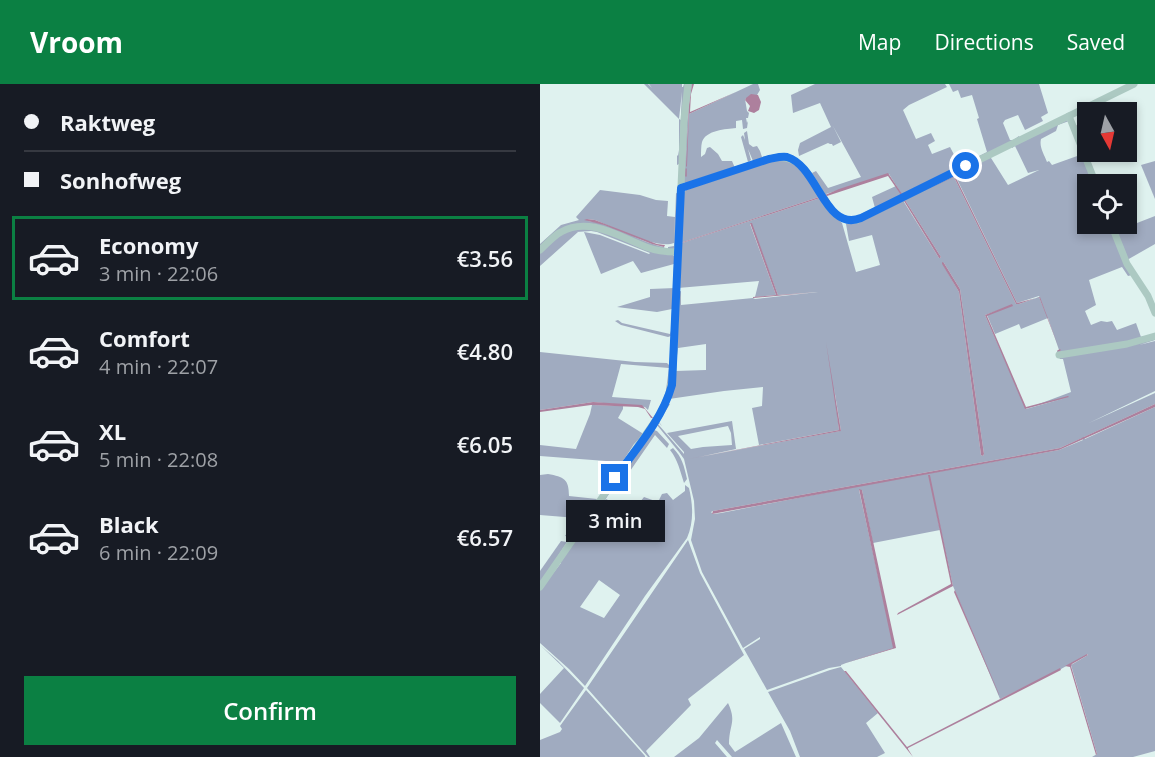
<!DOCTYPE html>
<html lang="en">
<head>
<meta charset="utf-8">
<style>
	:root { --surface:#171b24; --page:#242831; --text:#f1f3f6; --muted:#9ea1a6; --line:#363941; --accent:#0b8043 }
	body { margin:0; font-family:"Open Sans",sans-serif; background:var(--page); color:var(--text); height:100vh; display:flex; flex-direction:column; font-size:22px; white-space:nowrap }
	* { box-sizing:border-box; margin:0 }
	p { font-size:20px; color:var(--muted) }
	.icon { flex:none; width:33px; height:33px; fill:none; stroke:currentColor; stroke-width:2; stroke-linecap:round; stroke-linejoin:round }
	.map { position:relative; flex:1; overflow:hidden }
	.panel { display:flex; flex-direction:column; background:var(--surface); width:540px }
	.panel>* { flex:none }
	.banner { display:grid; align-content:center; height:132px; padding:0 24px; background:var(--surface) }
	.needle { width:39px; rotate:172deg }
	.fabs { position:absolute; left:537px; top:18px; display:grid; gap:12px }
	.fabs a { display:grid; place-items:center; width:60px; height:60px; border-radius:0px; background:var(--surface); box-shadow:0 3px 9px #0003; font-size:30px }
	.end { position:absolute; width:27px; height:27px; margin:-14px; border:8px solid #1a73e8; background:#fff; box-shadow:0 0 0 3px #fff }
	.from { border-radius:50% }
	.bubble { position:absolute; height:42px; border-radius:0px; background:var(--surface); box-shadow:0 3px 9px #0003; font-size:20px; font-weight:600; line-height:42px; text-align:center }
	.banner b { display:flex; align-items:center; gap:21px; height:57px; font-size:22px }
	.banner b+b { border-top:2px solid var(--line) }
	.banner i { width:15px; height:15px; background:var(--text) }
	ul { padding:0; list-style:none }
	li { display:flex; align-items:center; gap:18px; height:84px; margin:0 12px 9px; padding:0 12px; border:3px solid transparent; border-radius:0px }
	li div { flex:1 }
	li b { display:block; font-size:22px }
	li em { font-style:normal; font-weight:600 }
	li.on { border-color:var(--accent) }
	li>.icon { width:54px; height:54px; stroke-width:1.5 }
	.action { display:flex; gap:12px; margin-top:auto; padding:12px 24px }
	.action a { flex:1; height:69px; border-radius:0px; background:var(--accent); color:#fff; font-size:24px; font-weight:600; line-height:69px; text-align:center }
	header { display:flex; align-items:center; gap:36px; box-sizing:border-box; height:84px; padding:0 30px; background:var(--accent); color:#fff }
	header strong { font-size:28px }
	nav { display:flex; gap:33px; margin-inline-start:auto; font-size:21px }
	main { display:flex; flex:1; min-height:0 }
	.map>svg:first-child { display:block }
	.green { fill:#a0abc0; fill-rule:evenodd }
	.water { fill:#ad809d }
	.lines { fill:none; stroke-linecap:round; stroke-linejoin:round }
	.stream { stroke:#ad809d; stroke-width:1.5 }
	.minor { stroke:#acc9c2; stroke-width:7 }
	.route { stroke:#1a73e8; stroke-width:8 }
</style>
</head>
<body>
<header>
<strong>Vroom</strong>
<nav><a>Map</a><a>Directions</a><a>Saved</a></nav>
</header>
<main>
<section class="panel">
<div class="banner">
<b><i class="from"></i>Raktweg</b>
<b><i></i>Sonhofweg</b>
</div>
<ul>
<li class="on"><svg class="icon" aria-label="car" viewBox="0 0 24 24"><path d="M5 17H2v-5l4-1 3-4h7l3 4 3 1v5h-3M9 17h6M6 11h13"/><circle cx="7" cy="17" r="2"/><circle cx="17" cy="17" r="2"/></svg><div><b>Economy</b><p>3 min · 22:06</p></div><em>€3.56</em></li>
<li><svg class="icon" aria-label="car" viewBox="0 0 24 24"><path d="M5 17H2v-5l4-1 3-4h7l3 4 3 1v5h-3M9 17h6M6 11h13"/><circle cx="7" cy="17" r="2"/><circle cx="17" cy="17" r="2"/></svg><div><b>Comfort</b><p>4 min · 22:07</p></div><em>€4.80</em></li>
<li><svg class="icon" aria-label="car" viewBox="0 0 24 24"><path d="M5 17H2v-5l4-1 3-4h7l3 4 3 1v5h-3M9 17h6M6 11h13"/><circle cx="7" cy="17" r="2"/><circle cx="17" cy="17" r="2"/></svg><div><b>XL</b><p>5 min · 22:08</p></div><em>€6.05</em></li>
<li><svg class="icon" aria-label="car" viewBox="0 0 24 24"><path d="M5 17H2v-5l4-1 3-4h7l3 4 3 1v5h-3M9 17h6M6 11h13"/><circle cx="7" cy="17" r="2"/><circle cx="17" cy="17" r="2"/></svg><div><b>Black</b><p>6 min · 22:09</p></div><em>€6.57</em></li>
</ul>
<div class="action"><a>Confirm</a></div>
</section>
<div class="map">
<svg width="615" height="673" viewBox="0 0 615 673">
	<rect width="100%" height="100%" fill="#dff2ef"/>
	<g class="green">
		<path d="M104,0H108L112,4L109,0H142V3H143L144,0H146L143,31H141L142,8L139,35L141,36L139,80L137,81V71L138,72L139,66V35Z"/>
		<path d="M150,0H152L149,20L146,83L149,30L213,0H218L220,6L217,11L205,15L207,27L209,29L208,34H206L207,39L208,37L207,44L203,45L202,36L196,37V44C186,45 166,46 162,58C161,62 161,68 161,73L165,70L167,64L170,63L178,70L182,77H192L195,84L147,100L144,98V76Z"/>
		<path d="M275,0H405L407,3L369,21L363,26L376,55L391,49L395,57L388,61L392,70L410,63L420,82L435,75L436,73L435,76L324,131L323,130L335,124L332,113L356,102L362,111L349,90L286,110C290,117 297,133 309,134C313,134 316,133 320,132V133C313,135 308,136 301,133C291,127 273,96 266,85L267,84L272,89L276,87L288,104L321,93L293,42L301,58L293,62L292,60H290L288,59L259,72L258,66L260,59L291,43L280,19L253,29L251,11Z"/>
		<path d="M409,0H499L508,29L501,33L503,37L485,46L478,31L465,36L463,39L470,56H473L479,52L480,54L440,73L439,72L447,68L437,35L439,34L432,11L421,14L418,6L413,8Z"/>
		<path d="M525,36L530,38L534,47L529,37L518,41L516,47L501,55C499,63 504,70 507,78L509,77L512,81L540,71L538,64H540L554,100H548V140H569L584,178L592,191L588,192L582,183L549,196L556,221L545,227L551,241L561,237L567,238L572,237L577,246L596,239L601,253L603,252L605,254L586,260L520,269L517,268V267L521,266H519L508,234L481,245L479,240L455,250L447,231L473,221L445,231L486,325L529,313L491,323L531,308L523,275H520L518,272L589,261L615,253V256L599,261L615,257V307L549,339L615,309V320L544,353L545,355L615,323V667L593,673H552L557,670L531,581L548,571V570L521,585L460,615L413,502L389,391L400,446L333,459L322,406H319L354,564L306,579L301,581V582L289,584L227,606L204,565L220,555V553L203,564L162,488L151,456L155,435L154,417L144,375L139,368L117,341V338L127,320H130L119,338L122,342L119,339L118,340L144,370V368L127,349L192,337L196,365L159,373L300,347H301L294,304L299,346L219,361L212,324L222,322L223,303L184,307L129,315L134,295L135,275L137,274L136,287L166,286V260L138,264L137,271H135L138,208L141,207V221L213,214L215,215L278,208L238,211L211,139L210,140L236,211L215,213L219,197L138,204L143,110L146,106L151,102L234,75H245L252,77L262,84L292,129L302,139L316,188L340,181L332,151L309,157L306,140L320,136L449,73L451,74L468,101L499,86L488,89L475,62L472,64V62ZM415,91L477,219L499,212L507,232L499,213L479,220H476L414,93ZM279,113L280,114L142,159L143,158ZM365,116L401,173L400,174H399L364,118ZM402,179H404L420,205L444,370L443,372L441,371L419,208ZM188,342L191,349L192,361L163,363L151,365L138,352ZM542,354L543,356L519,366L324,401L181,429L173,430L171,428L173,427L520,364Z"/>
		<path d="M207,47L209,60L213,63L217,62L220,67L222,73L241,69V70L208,81L213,77L208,65L211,76L208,78L201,53L203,51L205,56L204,49Z"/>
		<path d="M615,77V115L601,81Z"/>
		<path d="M60,106L100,111L116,116L128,117L127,132L135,133L134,159C117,166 73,143 55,136L47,135L48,137C74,140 98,158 124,163L125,165H128V163L134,162L136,109L139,110L135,164L132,166H122L37,141L0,164V160L21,141L39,136L36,133Z"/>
		<path d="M615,132V160L587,176L573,140H574L577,145L579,146Z"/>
		<path d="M48,143L133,171L135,173V199H133L134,180L101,189L93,177L61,190L44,148L60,151L109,170L110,169L57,148L51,147L36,148H38L0,182V168L14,155L28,146Z"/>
		<path d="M135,204L134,242L131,243L132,225L117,228L77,223L110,213V205Z"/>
		<path d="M78,236L82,239L130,250L131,247L134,249L131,252L128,253L81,241L75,237Z"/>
		<path d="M0,268L95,278L127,279L131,283L127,308L126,306L129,284L81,280L72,313L111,316L108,326L105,323L53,318L0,326Z"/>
		<path d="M52,321L83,322V325L78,334L102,349L103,351L94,360L83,377L79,378L0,372V361L36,365L50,330Z"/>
		<path d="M114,346L117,347L129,360L127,364L115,351L88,390L82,388L111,347Z"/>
		<path d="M133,364C142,373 144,382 147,395L144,399C140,387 138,376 130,366Z"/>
		<path d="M8,390C24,393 29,395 29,412L57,415L31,453L25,452L37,434L0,431V391Z"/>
		<path d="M80,391L82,392L80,394L41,451L66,415L92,428L104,413L118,418L122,410L127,409L133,416L145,407V401L149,404C153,421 154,438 147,454L105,512L45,602L29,585L0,559V506L21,479L20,477ZM59,496L80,511L64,534L40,523Z"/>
		<path d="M148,456L160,489L204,571L148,615L151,621L106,667L110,673H108L47,604Z"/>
		<path d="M21,457L27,458L0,500V487Z"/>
		<path d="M0,561L18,577L44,604L20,639L0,619V610L24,584Z"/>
		<path d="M301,583L338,629L326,639L345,669L337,673H260L250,647L228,608L290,586Z"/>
		<path d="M46,606L105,672V673H0V656L20,648L22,645L20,642Z"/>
		<path d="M188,619C197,638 189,641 189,660L195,668L241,639L256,673H192L177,656L175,659L187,673H134L159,654Z"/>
	</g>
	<g class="water">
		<path d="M152,0H154L151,10L150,28L196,8L149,30L147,82L146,83L149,20Z"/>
		<path d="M211,10L218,11L221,18L219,26L214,29L208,27L210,22L205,16L206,14Z"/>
		<path d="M348,89L362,110L361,111L348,92L287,112L285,111L299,105Z"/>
		<path d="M417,91L415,92L477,219L500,213L519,264L499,213L479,220H476L414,93L369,114Z"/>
		<path d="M279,113L280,114L142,159L143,158Z"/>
		<path d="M365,116L401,173L400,174H399L364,117Z"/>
		<path d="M47,135L55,136L117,160L125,161L124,163L112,160L64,141L44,136Z"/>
		<path d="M210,139H212L238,211L278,208L213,214V213L236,211Z"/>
		<path d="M402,178L404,179L420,205L444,370L443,372L441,371L419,208L402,180Z"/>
		<path d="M472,220L473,222L447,232L486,323L528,312L529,313L485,325L445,231Z"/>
		<path d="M286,258L301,347L148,375L299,346Z"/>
		<path d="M53,318L102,321L113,334H111L105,325L98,323L51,321L0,328V326Z"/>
		<path d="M615,320V323L519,366L172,430L173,427L520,364Z"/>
		<path d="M388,391H390L413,502L357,531L358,529L411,500Z"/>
		<path d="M319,405L322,406L356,564L302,580L353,564Z"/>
		<path d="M415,506L459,610V611L414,508Z"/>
		<path d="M547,570L548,571L532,580L531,582L557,670L556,671L530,583L525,582Z"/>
		<path d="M520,584L521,586L368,664V665L373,673L304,587H306L367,663Z"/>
	</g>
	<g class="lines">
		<g class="stream">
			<path d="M537,42L539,47"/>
			<path d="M146,92V85"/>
			<path d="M518,267L520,266"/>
		</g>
		<g class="minor">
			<path d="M529,32L556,100"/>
			<path d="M141,104L229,75C280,61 276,143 317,136L594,0"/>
			<path d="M571,140L587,180L608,212L615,229"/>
			<path d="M0,166C7,160 13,152 21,148C49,132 80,153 106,163C116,167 127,168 138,168"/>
			<path d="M519,271L587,260L615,252"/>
			<path d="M0,503L113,340C125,323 132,307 133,285L144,35L148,0"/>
		</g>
	</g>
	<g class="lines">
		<path class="route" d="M75,394C96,365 122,336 132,301L141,104L229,75C235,74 241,72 247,73C278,82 285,149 321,134L426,82"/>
	</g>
</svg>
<div class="fabs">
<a><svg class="needle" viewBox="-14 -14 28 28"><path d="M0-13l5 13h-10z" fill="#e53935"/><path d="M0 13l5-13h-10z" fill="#9ea1a6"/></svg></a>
<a><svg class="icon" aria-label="locate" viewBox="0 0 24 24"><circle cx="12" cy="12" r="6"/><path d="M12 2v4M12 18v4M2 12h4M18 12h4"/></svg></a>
</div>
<i class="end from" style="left:426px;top:82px"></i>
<i class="end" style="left:75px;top:394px"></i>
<div class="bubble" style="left:26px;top:416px;width:99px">3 min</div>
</div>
</main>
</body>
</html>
